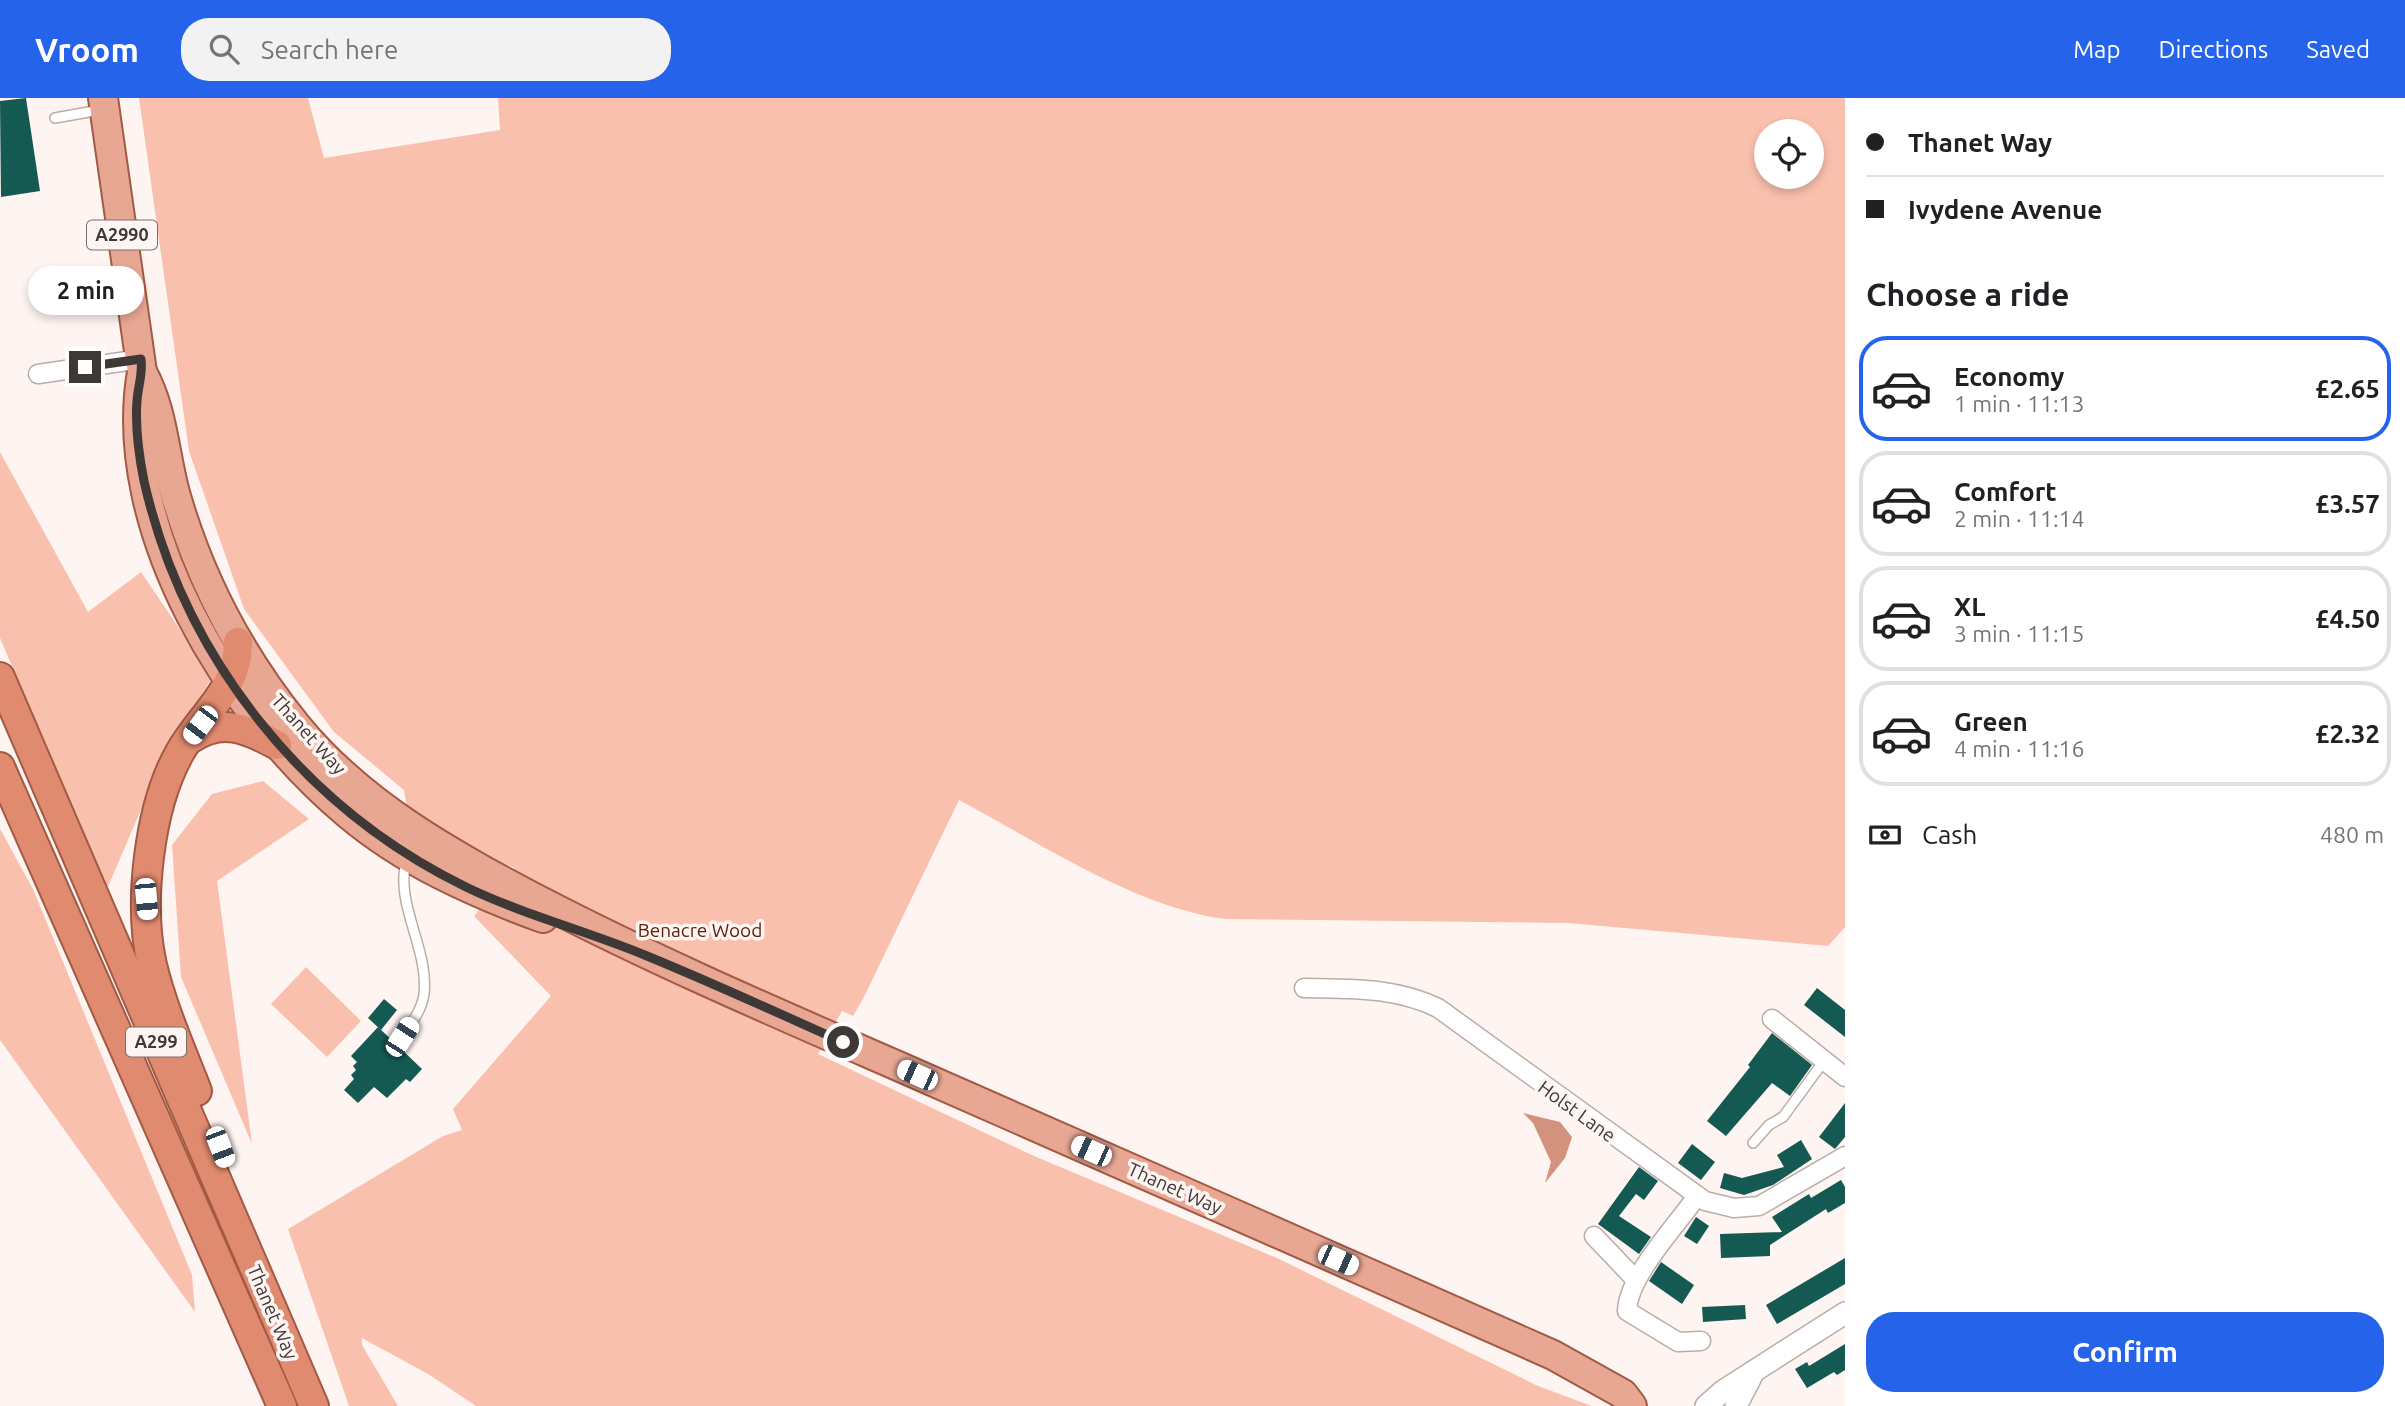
<!DOCTYPE html>
<html lang="en">
<head>
<meta charset="utf-8">
<style>
	:root { --surface:#fff; --page:#f2f2f2; --text:#202124; --muted:#757577; --line:#e0e0e0; --accent:#2563eb }
	body { margin:0; font-family:Ubuntu,sans-serif; background:var(--page); color:var(--text); height:100vh; display:flex; flex-direction:column; font-size:26px; white-space:nowrap }
	* { box-sizing:border-box; margin:0 }
	p { font-size:23px; color:var(--muted) }
	.icon { flex:none; width:38px; height:38px; fill:none; stroke:currentColor; stroke-width:2; stroke-linecap:round; stroke-linejoin:round }
	.map { position:relative; flex:1; overflow:hidden }
	.sheet { display:flex; flex-direction:column; background:var(--surface); width:560px }
	.sheet>* { flex:none }
	.banner { display:grid; align-content:center; height:154px; padding:0 21px; background:var(--surface) }
	.tools { position:absolute; left:1754px; top:21px; display:grid; gap:14px }
	.tools a { display:grid; place-items:center; width:70px; height:70px; border-radius:50%; background:var(--surface); box-shadow:0 4px 10px #0003; font-size:35px }
	.end { position:absolute; width:32px; height:32px; margin:-16px; border:9px solid #3e3836; background:#fff; box-shadow:0 0 0 4px #fff }
	.from { border-radius:50% }
	.bubble { position:absolute; height:49px; border-radius:24px; background:var(--surface); box-shadow:0 4px 10px #0003; font-size:23px; font-weight:700; line-height:49px; text-align:center }
	.car { position:absolute; width:21px; height:42px; margin:-21px -10px; border-radius:9px; box-shadow:0 0 5px 2px #0007; background:linear-gradient(#fff 24%,#345 0 40%,#fff 0 76%,#345 0 86%,#fff 0) }
	.banner b { display:flex; align-items:center; gap:24px; height:66px; font-size:26px }
	.banner b+b { border-top:2px solid var(--line) }
	.banner i { width:18px; height:18px; background:var(--text) }
	ul { padding:0; list-style:none }
	li { display:flex; align-items:center; gap:21px; height:105px; margin:0 14px 10px; padding:0 7px; border:4px solid var(--line); border-radius:28px }
	li div { flex:1 }
	li b { display:block; font-size:26px }
	li em { font-style:normal; font-weight:700 }
	li.current { border-color:var(--accent) }
	li>.icon { width:63px; height:63px; stroke-width:1.5 }
	h2 { padding:0 21px; font-size:32px; line-height:84px }
	.pay { display:flex; align-items:center; gap:18px; height:77px; padding:0 21px; font-size:26px }
	.pay p { margin-inline-start:auto }
	.action { display:flex; gap:14px; margin-top:auto; padding:14px 21px }
	.action a { flex:1; height:80px; border-radius:28px; background:var(--accent); color:#fff; font-size:28px; font-weight:700; line-height:80px; text-align:center }
	header { display:flex; align-items:center; gap:42px; box-sizing:border-box; height:98px; padding:0 35px; background:var(--accent); color:#fff }
	header strong { font-size:33px }
	nav { display:flex; gap:38px; margin-inline-start:auto; font-size:24px }
	.search { width:490px; height:63px; background:var(--page); display:flex; align-items:center; gap:18px; box-sizing:border-box; padding:0 24px; border-radius:28px; color:var(--muted); font-size:26px }
	main { display:flex; flex:1; min-height:0 }
	.map>svg:first-child { display:block }
	.green { fill:#fac0ae; fill-rule:evenodd }
	.water { fill:#d3927e }
	.building { fill:#145a52 }
	.lines { fill:none; stroke-linecap:round; stroke-linejoin:round }
	.service-casing { stroke:#bcaca7; stroke-width:12 }
	.minor-casing { stroke:#bcaca7; stroke-width:21 }
	.tertiary-casing { stroke:#bcaca7; stroke-width:24 }
	.primary-casing { stroke:#a35a44; stroke-width:32 }
	.trunk-casing { stroke:#a35a44; stroke-width:32 }
	.service { stroke:#fff; stroke-width:9 }
	.minor { stroke:#fff; stroke-width:18 }
	.tertiary { stroke:#fff; stroke-width:21 }
	.primary { stroke:#e8a793; stroke-width:28 }
	.trunk { stroke:#e08a6f; stroke-width:28 }
	.route { stroke:#3e3836; stroke-width:9 }
	.labels { text-anchor:middle; stroke-width:7; stroke-linejoin:round; paint-order:stroke }
	.shield { fill:#fef4f1; stroke:#78706e; stroke-width:2 }
	.shield-label { font-size:18px; font-weight:bold; fill:#3e3836 }
	.street-label { font-size:19px; fill:#3e3836; stroke:#fef4f1 }
	.park-label { font-size:19px; fill:#5a1f0b; stroke:#fef4f1 }
</style>
</head>
<body>
<header>
<strong>Vroom</strong>
<div class="search"><svg class="icon" aria-label="search" viewBox="0 0 24 24"><circle cx="10" cy="10" r="6"/><path d="M15 15l6 6"/></svg>Search here</div>
<nav><a>Map</a><a>Directions</a><a>Saved</a></nav>
</header>
<main>
<div class="map">
<svg width="1845" height="1308" viewBox="0 0 1845 1308">
	<rect width="100%" height="100%" fill="#fef4f1"/>
	<g class="green">
		<path d="M139,0H308L324,60L500,32L498,0H1845V829L1828,848L1568,825L1226,821C1137,810 1038,744 959,702L863,901L853,918L842,913L818,956L1034,1058L1277,1160L1538,1288L1592,1308H476L428,1276L362,1240V1247L398,1308H349L288,1131L443,1038L462,1032L453,1011L551,898L474,818L515,770L484,758L407,711L404,692L334,634L244,511L189,353ZM1766,33H1811V79H1766Z"/>
		<path d="M0,354L88,514L141,474L212,579L160,667L107,791L0,540Z"/>
		<path d="M263,683L309,721L217,783L252,1046L181,879L172,747L212,696Z"/>
		<path d="M0,731L33,791L192,1177L195,1214L0,942Z"/>
		<path d="M306,869L361,923L327,959L271,906Z"/>
	</g>
	<path class="water" d="M1523,1015L1560,1024L1572,1039L1565,1060L1545,1085L1551,1064L1533,1025Z"/>
	<g class="building">
		<path d="M26,0L40,93L1,99L0,3Z"/>
		<path d="M1817,890L1845,912V939L1804,907Z"/>
		<path d="M384,901L397,912L381,932L368,920Z"/>
		<path d="M378,929L422,971L410,984L406,981L387,1000L374,989L358,1005L344,992L354,981L351,977L356,972L353,968L357,964L351,958Z"/>
		<path d="M1772,935L1812,967L1790,998L1772,985L1726,1038L1707,1023L1750,969L1748,967Z"/>
		<path d="M1845,1005V1039L1835,1051L1819,1039Z"/>
		<path d="M1801,1042L1812,1061L1773,1087L1744,1097L1720,1090L1724,1075L1742,1080L1784,1069L1777,1057Z"/>
		<path d="M1692,1046L1715,1064L1701,1082L1678,1065Z"/>
		<path d="M1639,1069L1658,1083L1644,1102L1636,1096L1619,1118L1651,1139L1639,1156L1598,1126Z"/>
		<path d="M1841,1082L1845,1089V1105L1828,1115L1826,1111L1770,1147V1158L1721,1160L1720,1136L1782,1134L1772,1119L1809,1096L1811,1100Z"/>
		<path d="M1696,1119L1709,1128L1697,1146L1684,1138Z"/>
		<path d="M1845,1160V1186L1777,1226L1766,1207Z"/>
		<path d="M1661,1164L1694,1187L1682,1206L1649,1183Z"/>
		<path d="M1745,1207L1746,1221L1703,1224L1702,1209Z"/>
		<path d="M1845,1246V1272L1837,1277L1834,1274L1807,1290L1795,1271L1807,1264L1809,1268Z"/>
	</g>
	<g class="lines">
		<g class="service-casing">
			<g id="service">
				<path d="M55,20L100,12"/>
				<path d="M402,939C411,926 422,912 424,896C429,851 395,807 406,763"/>
				<path d="M1753,1045L1769,1027L1783,1019L1824,963"/>
			</g>
		</g>
		<g class="minor-casing">
			<g id="minor">
				<path d="M38,276L141,261"/>
				<path d="M1304,890C1351,891 1395,889 1438,910L1705,1103L1734,1110L1759,1108L1845,1058"/>
				<path d="M1772,921L1845,979"/>
				<path d="M1697,1098C1677,1127 1628,1178 1627,1213L1678,1244L1701,1243"/>
				<path d="M1594,1138L1636,1182"/>
			</g>
		</g>
		<g class="tertiary-casing">
			<g id="tertiary">
				<path d="M1706,1308L1723,1293L1845,1215"/>
				<path d="M1736,1308L1753,1275"/>
			</g>
		</g>
		<g class="primary-casing">
			<g id="primary">
				<path d="M103,0L142,274C115,432 231,618 348,716C405,764 474,795 543,820"/>
				<path d="M142,274C163,312 164,354 175,395C199,479 241,559 296,627C362,708 453,757 544,805C660,865 779,916 898,968C1116,1064 1335,1160 1553,1257L1623,1296L1632,1308"/>
			</g>
		</g>
		<g class="trunk-casing">
			<g id="trunk">
				<path d="M0,579L314,1308"/>
				<path d="M190,641C223,619 246,631 277,647"/>
				<path d="M0,669L282,1308"/>
				<path d="M197,993C181,952 162,909 152,867C138,805 149,709 180,654C202,616 239,590 238,544"/>
			</g>
		</g>
		<use href="#service" class="service"/>
		<use href="#minor" class="minor"/>
		<use href="#tertiary" class="tertiary"/>
		<use href="#primary" class="primary"/>
		<use href="#trunk" class="trunk"/>
	</g>
	<g class="lines">
		<path class="route" d="M85,269L141,261C143,276 138,288 137,303C135,329 139,358 144,383C184,560 304,710 466,789C524,817 587,833 647,858C713,885 778,915 843,944"/>
	</g>
	<g class="labels">
		<g class="shield">
			<rect x="87" y="122.5" width="70" height="29" rx="5"/>
			<rect x="126" y="929.5" width="60" height="29" rx="5"/>
		</g>
		<g class="shield-label">
			<text x="122" y="143">A2990</text>
			<text x="156" y="950">A299</text>
		</g>
		<g class="street-label">
			<text transform="translate(309 636) rotate(48)" y="7">Thanet Way</text>
			<text transform="translate(1577 1013) rotate(36)" y="7">Holst Lane</text>
			<text transform="translate(1175 1090) rotate(24)" y="7">Thanet Way</text>
			<text transform="translate(273 1214) rotate(67)" y="7">Thanet Way</text>
		</g>
		<g class="park-label">
			<text x="700" y="839">Benacre Wood</text>
		</g>
	</g>
</svg>
<div class="tools">
<a><svg class="icon" aria-label="locate" viewBox="0 0 24 24"><circle cx="12" cy="12" r="6"/><path d="M12 2v4M12 18v4M2 12h4M18 12h4"/></svg></a>
</div>
<i class="end from" style="left:843px;top:944px"></i>
<i class="end" style="left:85px;top:269px"></i>
<div class="bubble" style="left:28px;top:168px;width:116px">2 min</div>
<i class="car" style="left:200px;top:627px;rotate:217deg"></i>
<i class="car" style="left:146px;top:801px;rotate:175deg"></i>
<i class="car" style="left:402px;top:939px;rotate:33deg"></i>
<i class="car" style="left:917px;top:977px;rotate:294deg"></i>
<i class="car" style="left:220px;top:1049px;rotate:159deg"></i>
<i class="car" style="left:1091px;top:1053px;rotate:294deg"></i>
<i class="car" style="left:1338px;top:1162px;rotate:114deg"></i>
</div>
<section class="sheet">
<div class="banner">
<b><i class="from"></i>Thanet Way</b>
<b><i></i>Ivydene Avenue</b>
</div>
<h2>Choose a ride</h2>
<ul>
<li class="current"><svg class="icon" aria-label="car" viewBox="0 0 24 24"><path d="M5 17H2v-5l4-1 3-4h7l3 4 3 1v5h-3M9 17h6M6 11h13"/><circle cx="7" cy="17" r="2"/><circle cx="17" cy="17" r="2"/></svg><div><b>Economy</b><p>1 min · 11:13</p></div><em>£2.65</em></li>
<li><svg class="icon" aria-label="car" viewBox="0 0 24 24"><path d="M5 17H2v-5l4-1 3-4h7l3 4 3 1v5h-3M9 17h6M6 11h13"/><circle cx="7" cy="17" r="2"/><circle cx="17" cy="17" r="2"/></svg><div><b>Comfort</b><p>2 min · 11:14</p></div><em>£3.57</em></li>
<li><svg class="icon" aria-label="car" viewBox="0 0 24 24"><path d="M5 17H2v-5l4-1 3-4h7l3 4 3 1v5h-3M9 17h6M6 11h13"/><circle cx="7" cy="17" r="2"/><circle cx="17" cy="17" r="2"/></svg><div><b>XL</b><p>3 min · 11:15</p></div><em>£4.50</em></li>
<li><svg class="icon" aria-label="car" viewBox="0 0 24 24"><path d="M5 17H2v-5l4-1 3-4h7l3 4 3 1v5h-3M9 17h6M6 11h13"/><circle cx="7" cy="17" r="2"/><circle cx="17" cy="17" r="2"/></svg><div><b>Green</b><p>4 min · 11:16</p></div><em>£2.32</em></li>
</ul>
<div class="pay"><svg class="icon" aria-label="cash" viewBox="0 0 24 24"><path d="M3 7h18v10H3z"/><circle cx="12" cy="12" r="2"/></svg>Cash<p>480 m</p></div>
<div class="action"><a>Confirm</a></div>
</section>
</main>
</body>
</html>
